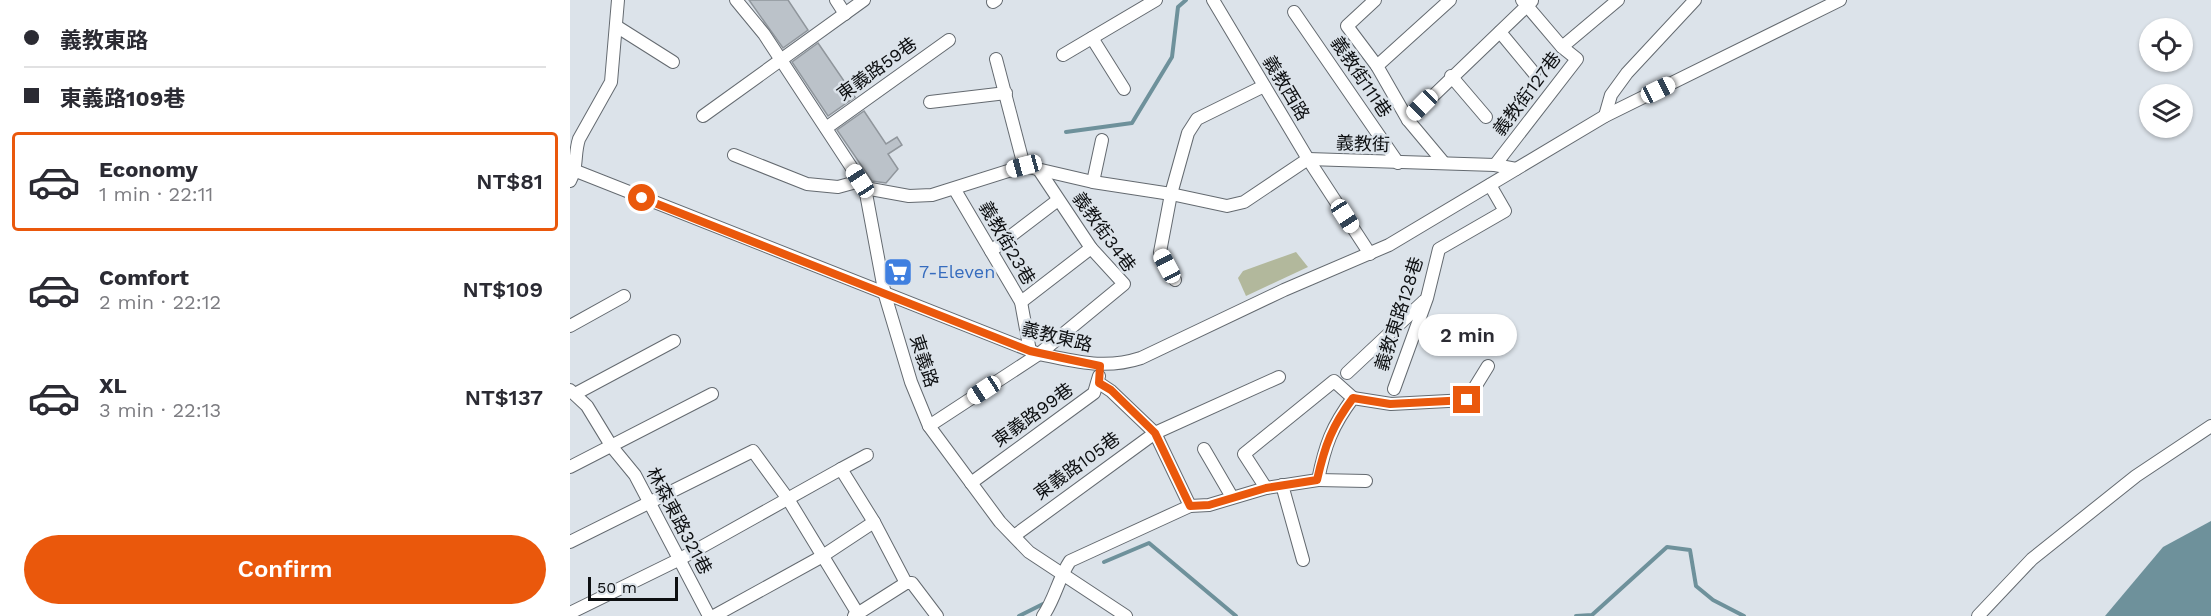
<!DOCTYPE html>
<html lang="en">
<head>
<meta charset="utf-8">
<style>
	:root { --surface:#fff; --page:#f7f7f7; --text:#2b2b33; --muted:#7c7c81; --line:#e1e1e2; --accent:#ea580c }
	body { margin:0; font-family:"Work Sans","Noto Sans TC",sans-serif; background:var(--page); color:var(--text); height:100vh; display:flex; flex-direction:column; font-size:22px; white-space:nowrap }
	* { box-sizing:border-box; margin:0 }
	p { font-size:20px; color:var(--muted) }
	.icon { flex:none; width:33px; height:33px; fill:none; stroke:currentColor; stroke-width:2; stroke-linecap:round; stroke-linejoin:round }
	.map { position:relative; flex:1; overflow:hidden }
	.drawer { display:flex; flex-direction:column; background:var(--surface); width:570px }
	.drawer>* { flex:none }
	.top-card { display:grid; align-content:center; height:132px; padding:0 24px; background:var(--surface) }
	.buttons { position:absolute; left:1569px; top:18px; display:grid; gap:12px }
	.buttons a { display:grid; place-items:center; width:54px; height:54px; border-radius:50%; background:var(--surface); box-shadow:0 2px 4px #0004; font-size:30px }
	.scale { position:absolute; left:18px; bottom:15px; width:90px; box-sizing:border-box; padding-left:6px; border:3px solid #0d0f11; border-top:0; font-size:16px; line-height:21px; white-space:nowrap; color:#0d0f11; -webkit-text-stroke:4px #dce3ea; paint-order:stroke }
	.end { position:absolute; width:27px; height:27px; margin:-14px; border:8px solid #ea580c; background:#fff; box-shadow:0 0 0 3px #fff }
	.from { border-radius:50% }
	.bubble { position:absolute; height:42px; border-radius:21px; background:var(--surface); box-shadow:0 2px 4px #0004; font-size:20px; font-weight:600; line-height:42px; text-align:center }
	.car { position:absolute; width:18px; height:36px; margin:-18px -9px; border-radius:8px; box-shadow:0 0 4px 2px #0007; background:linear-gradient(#fff 24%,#345 0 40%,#fff 0 76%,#345 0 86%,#fff 0) }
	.top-card b { display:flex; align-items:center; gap:21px; height:57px; font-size:22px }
	.top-card b+b { border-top:2px solid var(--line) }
	.top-card i { width:15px; height:15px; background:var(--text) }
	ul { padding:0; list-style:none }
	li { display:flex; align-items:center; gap:18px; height:99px; margin:0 12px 9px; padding:0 12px; border:3px solid transparent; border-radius:6px }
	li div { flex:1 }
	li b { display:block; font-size:22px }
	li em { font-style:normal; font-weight:600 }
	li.on { border-color:var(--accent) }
	li>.icon { width:54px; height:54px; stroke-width:1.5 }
	.primary-button { display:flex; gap:12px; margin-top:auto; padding:12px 24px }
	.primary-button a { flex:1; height:69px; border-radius:36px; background:var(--accent); color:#fff; font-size:24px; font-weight:600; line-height:69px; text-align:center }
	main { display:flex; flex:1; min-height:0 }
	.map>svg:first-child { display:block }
	.green { fill:#b2b89c }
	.water { fill:#6e919b }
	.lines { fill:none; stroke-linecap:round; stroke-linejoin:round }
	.stream { stroke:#6e919b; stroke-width:4 }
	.building { fill:#bbc2c9; stroke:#90969c; stroke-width:1.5 }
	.minor-casing { stroke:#646a70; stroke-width:14 }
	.minor { stroke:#fff; stroke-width:12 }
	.route { stroke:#ea580c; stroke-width:8 }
	.labels { text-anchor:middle; stroke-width:5; stroke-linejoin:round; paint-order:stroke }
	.street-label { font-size:18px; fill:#0d0f11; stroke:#dce3ea }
	.shop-label { font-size:18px; fill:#366cbe; stroke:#dce3ea; text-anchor:start }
</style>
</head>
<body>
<main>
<section class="drawer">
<div class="top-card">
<b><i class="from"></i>義教東路</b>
<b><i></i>東義路109巷</b>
</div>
<ul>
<li class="on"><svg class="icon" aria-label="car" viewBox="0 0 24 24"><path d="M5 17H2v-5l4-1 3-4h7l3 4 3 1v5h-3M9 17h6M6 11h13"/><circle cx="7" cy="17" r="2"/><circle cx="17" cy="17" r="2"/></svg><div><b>Economy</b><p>1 min · 22:11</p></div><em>NT$81</em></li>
<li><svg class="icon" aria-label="car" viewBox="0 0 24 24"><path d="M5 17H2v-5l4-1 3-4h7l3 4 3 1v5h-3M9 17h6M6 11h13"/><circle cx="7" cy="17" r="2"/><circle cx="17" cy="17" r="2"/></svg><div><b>Comfort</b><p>2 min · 22:12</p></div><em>NT$109</em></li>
<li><svg class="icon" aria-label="car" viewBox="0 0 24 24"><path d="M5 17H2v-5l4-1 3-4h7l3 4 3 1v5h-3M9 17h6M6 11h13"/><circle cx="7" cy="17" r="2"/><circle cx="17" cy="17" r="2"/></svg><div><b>XL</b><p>3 min · 22:13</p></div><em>NT$137</em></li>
</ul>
<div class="primary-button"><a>Confirm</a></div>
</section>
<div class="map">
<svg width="1641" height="616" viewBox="0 0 1641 616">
	<rect width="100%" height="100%" fill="#dce3ea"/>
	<path class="green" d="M726,252L738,267L676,296L668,278L673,271Z"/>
	<path class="water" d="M1641,521V616H1535L1593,547Z"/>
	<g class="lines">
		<g class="stream">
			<path d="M496,132L562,123L602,57L608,7L616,0"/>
			<path d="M534,562L579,543L666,616"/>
			<path d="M449,616L473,604"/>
			<path d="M1006,616L1022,615L1097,547L1120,550L1126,586L1143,600L1174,616"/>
		</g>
	</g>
	<g class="building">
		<path d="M179,0H218L238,30L213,48Z"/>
		<path d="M248,43L285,97L258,116L222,62Z"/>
		<path d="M294,111L316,144L327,137L332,145L318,154L328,169L316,183L302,181L267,130Z"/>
	</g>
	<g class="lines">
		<g class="minor-casing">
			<g id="minor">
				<path d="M166,0L194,34L295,188L315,295L341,382L359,426L430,522L459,552L556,616"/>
				<path d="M266,0L275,14"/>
				<path d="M643,0L738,159L800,254"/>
				<path d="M805,0L777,26L807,66"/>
				<path d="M423,2L426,0"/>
				<path d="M724,12L828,163"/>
				<path d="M46,26L103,62"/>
				<path d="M930,32L964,73"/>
				<path d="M522,38L554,89"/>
				<path d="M992,47L1048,0"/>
				<path d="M493,55L586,0"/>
				<path d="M426,59L454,166"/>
				<path d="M881,76L916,117"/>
				<path d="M360,102L436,93"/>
				<path d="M133,116L294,0"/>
				<path d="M1035,116L1041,95L1057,73L1125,0"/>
				<path d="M838,120L962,1"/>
				<path d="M256,128L379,40"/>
				<path d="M164,155L237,184L268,187L290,181"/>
				<path d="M874,163L838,120L807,66L880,0"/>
				<path d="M925,165L1007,59L992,47L952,0"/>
				<path d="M6,171L469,354C506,361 534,370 571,358L714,290L819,245L1035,116L1270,0"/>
				<path d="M0,181C8,167 4,154 9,139L41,82L48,0"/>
				<path d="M523,182L532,140"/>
				<path d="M295,188L339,196L362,195L454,166L523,182L601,194L657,206L674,202L738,159L925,165L946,169"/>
				<path d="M385,190L451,302L460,351"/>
				<path d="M421,251L488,200"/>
				<path d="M605,280L590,252L601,194L618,133L627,119L694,86"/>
				<path d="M451,302L521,248"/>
				<path d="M0,326L54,296"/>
				<path d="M777,373L854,301"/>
				<path d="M529,383L541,391L585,433L709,377"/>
				<path d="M824,389L857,298L869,249L935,211L920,185"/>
				<path d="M0,390L17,406L42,447L65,475L139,616"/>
				<path d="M5,394L104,341"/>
				<path d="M359,426L469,354L554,284L521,248L469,170"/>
				<path d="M634,449L662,497"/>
				<path d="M0,467L142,394"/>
				<path d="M271,469L297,455"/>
				<path d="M748,480L796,481"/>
				<path d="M401,483L524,393L529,376"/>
				<path d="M712,485L733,560"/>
				<path d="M696,488L674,454L764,381L783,398"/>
				<path d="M444,536L585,433L620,506"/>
				<path d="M0,542L183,451L218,499L288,614"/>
				<path d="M0,613L110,559L271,469L304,522L336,583H342L367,616"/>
				<path d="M144,616L251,557L304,522"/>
				<path d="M284,616L336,583"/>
				<path d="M473,616C485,599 488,579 500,561L620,506L639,505L696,488L748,480C755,445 762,426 783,398L821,404L897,400L918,366"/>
				<path d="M1408,616L1462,559L1566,476L1641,426"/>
			</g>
		</g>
		<use href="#minor" class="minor"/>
	</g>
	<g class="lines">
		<path class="route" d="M72,198L460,351L530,366L529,383L541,390L585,433L620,506L639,505L696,488L747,480C755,445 762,426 783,398L820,404L897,400"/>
	</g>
	<defs>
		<g id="supermarket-square" transform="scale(1.5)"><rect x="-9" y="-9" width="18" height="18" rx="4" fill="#3f7fe0" stroke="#dce3ea"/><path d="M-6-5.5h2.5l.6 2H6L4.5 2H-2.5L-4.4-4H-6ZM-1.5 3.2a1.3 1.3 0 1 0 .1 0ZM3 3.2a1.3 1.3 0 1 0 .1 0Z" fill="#fff"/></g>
	</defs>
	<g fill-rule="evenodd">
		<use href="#supermarket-square" x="328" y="272"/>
	</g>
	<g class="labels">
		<g class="street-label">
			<text transform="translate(307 69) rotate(-36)" y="6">東義路59巷</text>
			<text transform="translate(791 77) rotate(56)" y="6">義教街111巷</text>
			<text transform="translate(716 88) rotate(59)" y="6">義教西路</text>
			<text transform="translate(957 94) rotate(-53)" y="6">義教街127巷</text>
			<text transform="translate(793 144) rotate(2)" y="6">義教街</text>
			<text transform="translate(534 232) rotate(54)" y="6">義教街34巷</text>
			<text transform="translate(437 243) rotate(60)" y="6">義教街23巷</text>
			<text transform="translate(829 314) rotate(-72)" y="6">義教東路128巷</text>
			<text transform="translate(487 337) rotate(14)" y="6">義教東路</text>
			<text transform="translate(354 361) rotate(72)" y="6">東義路</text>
			<text transform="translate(463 415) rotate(-36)" y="6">東義路99巷</text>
			<text transform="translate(507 466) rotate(-36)" y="6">東義路105巷</text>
			<text transform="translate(109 521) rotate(62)" y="6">林森東路321巷</text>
		</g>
		<g class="shop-label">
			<text x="349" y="278">7-Eleven</text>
		</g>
	</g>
</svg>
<div class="buttons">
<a><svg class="icon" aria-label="locate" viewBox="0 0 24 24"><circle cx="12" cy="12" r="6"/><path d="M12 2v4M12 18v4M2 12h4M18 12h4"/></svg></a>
<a><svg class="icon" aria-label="layers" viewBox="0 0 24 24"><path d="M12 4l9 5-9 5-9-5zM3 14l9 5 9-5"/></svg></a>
</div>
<div class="scale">50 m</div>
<i class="end from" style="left:72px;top:198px"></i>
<i class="end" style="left:897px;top:400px"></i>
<div class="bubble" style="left:848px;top:314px;width:99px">2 min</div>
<i class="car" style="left:1088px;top:90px;rotate:64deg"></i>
<i class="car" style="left:852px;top:105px;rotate:225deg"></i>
<i class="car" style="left:454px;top:166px;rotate:255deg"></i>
<i class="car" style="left:290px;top:181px;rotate:327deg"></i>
<i class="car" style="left:775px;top:216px;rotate:147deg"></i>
<i class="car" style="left:597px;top:266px;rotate:332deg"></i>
<i class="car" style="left:414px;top:390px;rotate:237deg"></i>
</div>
</main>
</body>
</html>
